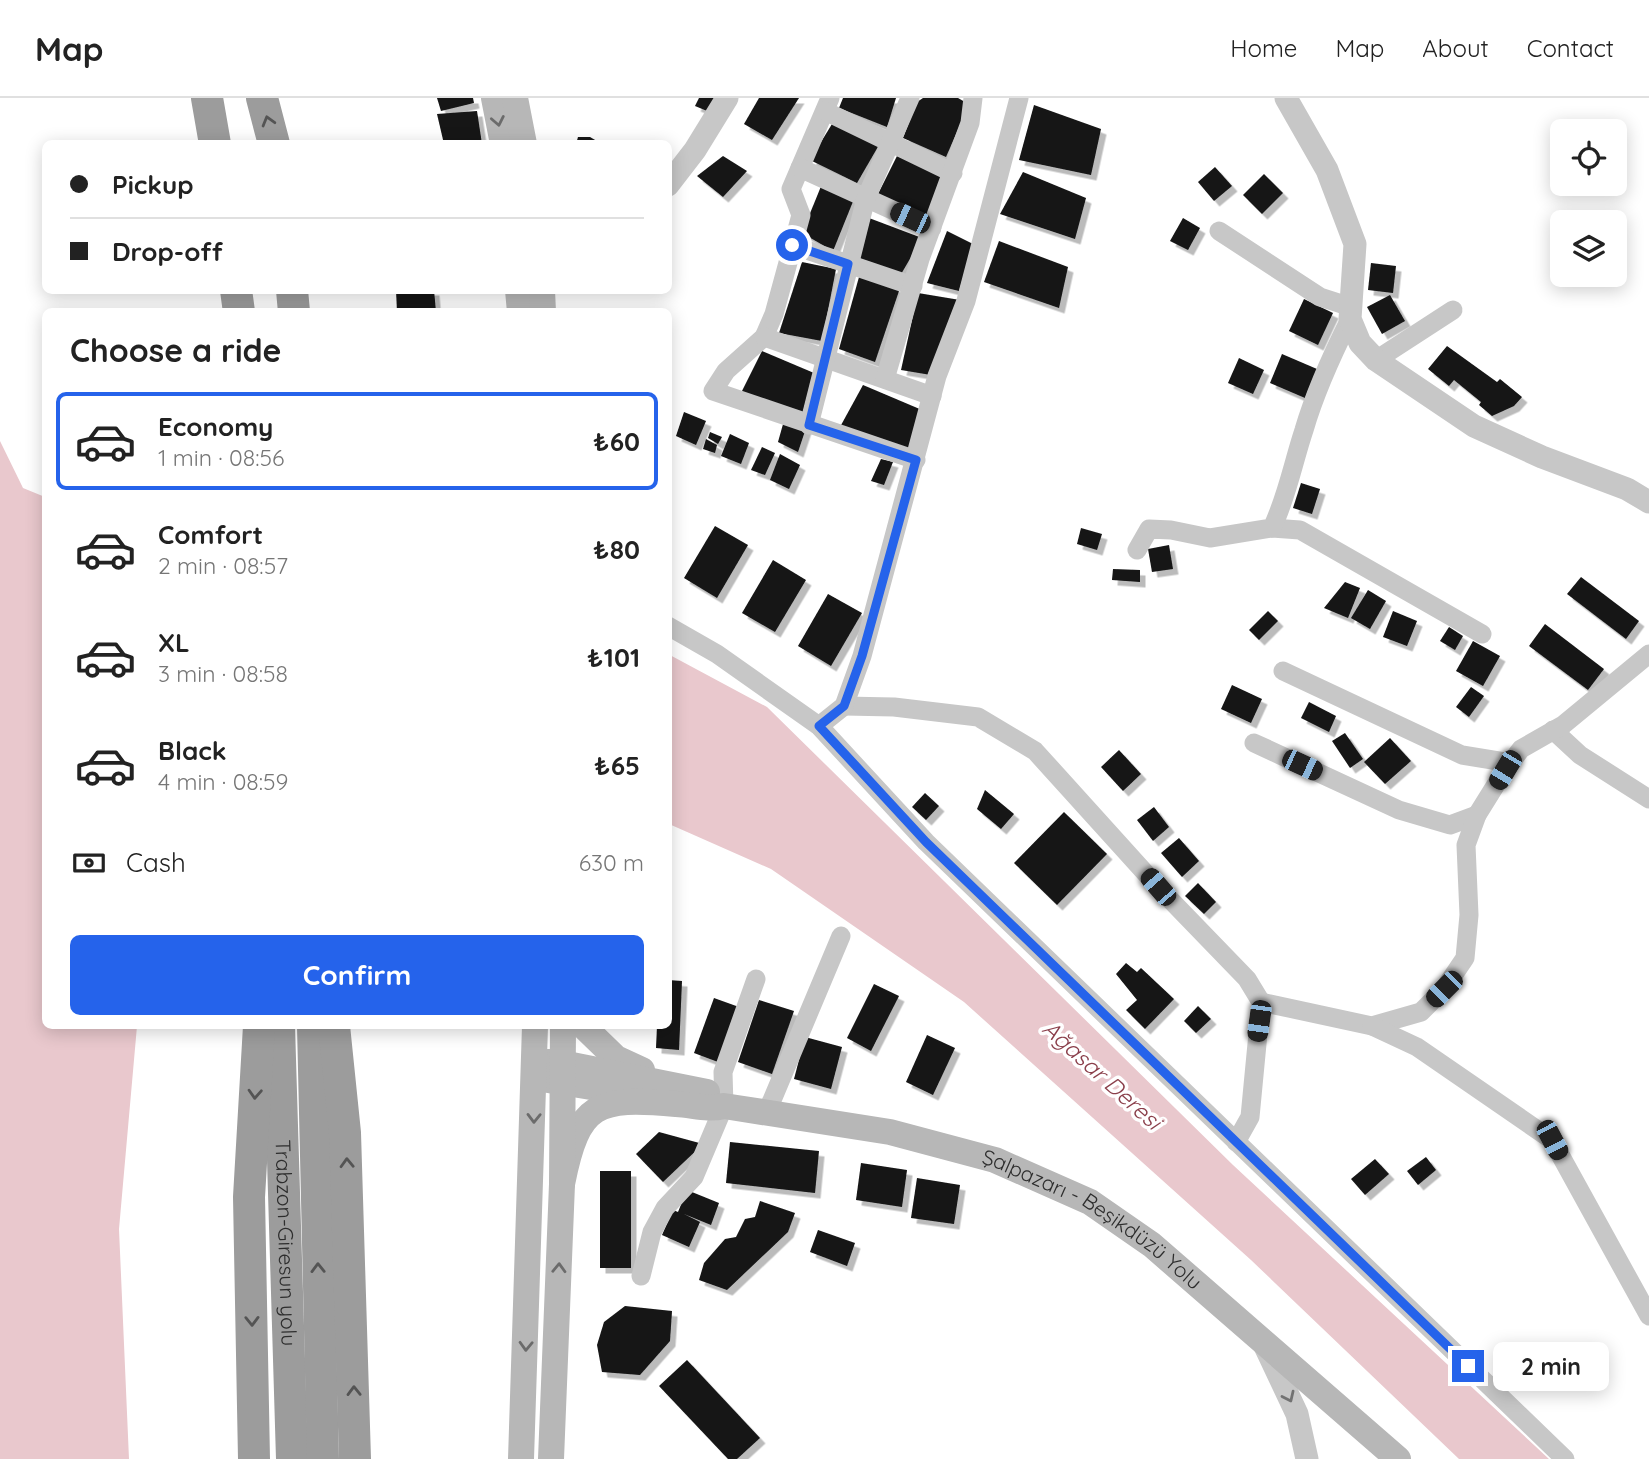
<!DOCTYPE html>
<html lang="en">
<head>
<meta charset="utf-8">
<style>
	:root { --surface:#fff; --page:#f2f2f2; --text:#222; --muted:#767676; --line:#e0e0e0; --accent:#2563eb }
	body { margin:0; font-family:Quicksand,sans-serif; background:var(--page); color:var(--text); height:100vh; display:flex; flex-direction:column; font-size:26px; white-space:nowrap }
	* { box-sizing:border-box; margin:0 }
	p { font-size:23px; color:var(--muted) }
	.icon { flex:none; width:38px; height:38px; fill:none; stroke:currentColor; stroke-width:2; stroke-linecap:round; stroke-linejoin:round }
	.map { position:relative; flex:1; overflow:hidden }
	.side { position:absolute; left:42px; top:210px; width:630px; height:721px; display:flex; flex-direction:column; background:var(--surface); border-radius:10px; box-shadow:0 4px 18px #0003 }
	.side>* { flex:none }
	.top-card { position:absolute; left:42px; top:42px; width:630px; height:154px; border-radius:10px; box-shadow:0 4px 18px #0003; display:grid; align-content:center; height:154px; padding:0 28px; background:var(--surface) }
	.fabs { position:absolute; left:1550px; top:21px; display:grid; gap:14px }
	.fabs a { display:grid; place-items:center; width:77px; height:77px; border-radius:10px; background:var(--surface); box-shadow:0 4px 18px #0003; font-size:35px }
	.end { position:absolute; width:32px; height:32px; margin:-16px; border:9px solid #2563eb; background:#fff; box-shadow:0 0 0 4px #fff }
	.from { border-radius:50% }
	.bubble { position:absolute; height:49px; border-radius:10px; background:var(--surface); box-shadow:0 4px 18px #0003; font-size:23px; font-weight:700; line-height:49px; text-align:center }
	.car { position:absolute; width:21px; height:42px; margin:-21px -10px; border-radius:9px; box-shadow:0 0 5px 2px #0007; background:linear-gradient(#222 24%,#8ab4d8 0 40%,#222 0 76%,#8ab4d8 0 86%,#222 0) }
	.top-card b { display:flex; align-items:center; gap:24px; height:66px; font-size:26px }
	.top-card b+b { border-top:2px solid var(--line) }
	.top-card i { width:18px; height:18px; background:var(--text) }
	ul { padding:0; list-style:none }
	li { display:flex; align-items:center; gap:21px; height:98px; margin:0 14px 10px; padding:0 14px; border:4px solid transparent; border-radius:10px }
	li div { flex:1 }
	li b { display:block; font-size:26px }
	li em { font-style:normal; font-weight:700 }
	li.current { border-color:var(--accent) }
	li>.icon { width:63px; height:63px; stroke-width:1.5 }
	h2 { padding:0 28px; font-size:32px; line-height:84px }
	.pay { display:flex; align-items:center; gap:18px; height:77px; padding:0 28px; font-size:26px }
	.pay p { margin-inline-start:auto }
	.cta { display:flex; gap:14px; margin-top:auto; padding:14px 28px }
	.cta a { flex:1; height:80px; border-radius:10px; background:var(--accent); color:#fff; font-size:28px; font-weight:700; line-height:80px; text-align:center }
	header { display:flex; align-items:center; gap:42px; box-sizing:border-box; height:98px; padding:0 35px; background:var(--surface); border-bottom:2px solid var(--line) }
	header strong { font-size:33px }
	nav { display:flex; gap:38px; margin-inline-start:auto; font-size:24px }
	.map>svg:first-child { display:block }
	.water { fill:#e9c8cd }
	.building { fill:#141414; filter:url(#shadow) }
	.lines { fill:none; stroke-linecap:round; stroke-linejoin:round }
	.minor { stroke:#c7c7c7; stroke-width:19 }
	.tertiary { stroke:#c7c7c7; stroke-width:23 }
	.secondary { stroke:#b7b7b7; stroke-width:26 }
	.trunk { stroke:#9c9c9c; stroke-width:32 }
	.oneway { stroke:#545454 }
	.oneway2 { stroke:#6b6b6b }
	.oneway3 { stroke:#727272 }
	.route { stroke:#2563eb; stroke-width:9 }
	.labels { text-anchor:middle; stroke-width:7; stroke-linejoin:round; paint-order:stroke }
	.street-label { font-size:21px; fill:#2d2d2d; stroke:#fff }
	.water-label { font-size:23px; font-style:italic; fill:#8b3f4b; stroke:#fff }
</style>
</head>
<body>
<header>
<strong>Map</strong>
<nav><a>Home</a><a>Map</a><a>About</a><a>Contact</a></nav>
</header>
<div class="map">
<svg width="1649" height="1361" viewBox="0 0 1649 1361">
	<defs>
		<filter id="shadow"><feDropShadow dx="5.5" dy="5.5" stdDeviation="0" flood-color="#0004"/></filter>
	</defs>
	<rect width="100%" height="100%" fill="#fff"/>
	<g class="water">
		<path d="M0,343L23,390L45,399L46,928H137L119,1131L129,1361H0Z"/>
		<path d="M668,556L767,609L1233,1067L1549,1361H1459L1251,1162L964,904L771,771L669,726Z"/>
	</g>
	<g class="building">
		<path d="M437,0H473L474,5L441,13Z"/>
		<path d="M699,0H726L717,17L695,8Z"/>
		<path d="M759,0H799L772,42L744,26Z"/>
		<path d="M843,0H896L887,29L839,10Z"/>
		<path d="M923,0H958L965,4L966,13L946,59L903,40L917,4Z"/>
		<path d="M1034,7L1101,31L1091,77L1019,62Z"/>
		<path d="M477,13L482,46H444L437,16Z"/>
		<path d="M832,26L879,47L857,85L810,62Z"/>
		<path d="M578,39H590L602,46H576Z"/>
		<path d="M723,58L747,73L723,99L697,78Z"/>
		<path d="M897,58L943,78L928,120L878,96Z"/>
		<path d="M1215,69L1232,88L1214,103L1198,84Z"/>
		<path d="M1023,74L1086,100L1075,141L1000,116Z"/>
		<path d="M1264,76L1283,95L1262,116L1243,97Z"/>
		<path d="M824,81L854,101L833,153L802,135Z"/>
		<path d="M869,120L922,140L900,178L850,158Z"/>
		<path d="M1183,120L1200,130L1188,152L1170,143Z"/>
		<path d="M947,133L973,146L959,193L927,185Z"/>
		<path d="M999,143L1068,169L1059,210L984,184Z"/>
		<path d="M802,164L836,171L822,243L779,235Z"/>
		<path d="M1371,165L1396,168L1393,195L1368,192Z"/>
		<path d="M859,179L900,190L875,264L839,251Z"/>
		<path d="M396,192H434L436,214H397Z"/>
		<path d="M918,195L966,203L937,278L901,272Z"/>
		<path d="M1390,197L1405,223L1382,236L1367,209Z"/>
		<path d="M1304,201L1333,215L1318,247L1289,233Z"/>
		<path d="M1447,248L1497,284L1500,281L1522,299L1514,308L1492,318L1479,307L1481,304L1454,282L1449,288L1428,271Z"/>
		<path d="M762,253L814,275L800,324L740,297Z"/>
		<path d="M1282,256L1317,271L1305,300L1270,285Z"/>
		<path d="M1239,260L1264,272L1253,296L1228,285Z"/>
		<path d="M863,287L922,312L906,359L840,329Z"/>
		<path d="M684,314L706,323L696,347L676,338Z"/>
		<path d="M785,319L807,327L798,354L778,344Z"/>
		<path d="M710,334L722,339L718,346L708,340Z"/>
		<path d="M730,336L749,345L741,366L721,358Z"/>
		<path d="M706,341L717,347L715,355L703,351Z"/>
		<path d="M762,349L775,355L765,377L751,372Z"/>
		<path d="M780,356L800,367L789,391L770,382Z"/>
		<path d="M881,361L893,364L884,387L871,383Z"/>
		<path d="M1301,385L1320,391L1312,416L1293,410Z"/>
		<path d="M715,428L748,447L717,500L684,480Z"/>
		<path d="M1081,430L1102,436L1097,452L1077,446Z"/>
		<path d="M1169,447L1173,471L1152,474L1148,451Z"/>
		<path d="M773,462L806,482L775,534L742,515Z"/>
		<path d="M1113,471L1140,472V484L1112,482Z"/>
		<path d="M1581,479L1639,523L1626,541L1567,496Z"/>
		<path d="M1345,484L1360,490L1348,520L1324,510Z"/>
		<path d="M1368,492L1386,503L1370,531L1351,520Z"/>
		<path d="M828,496L862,515L831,568L798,548Z"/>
		<path d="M1268,513L1278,523L1259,542L1249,532Z"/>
		<path d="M1393,513L1417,523L1407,548L1383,539Z"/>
		<path d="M1545,526L1604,571L1588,592L1529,548Z"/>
		<path d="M1449,529L1463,538L1455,552L1440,543Z"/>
		<path d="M1473,543L1500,558L1483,588L1456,573Z"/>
		<path d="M1232,587L1262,601L1251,625L1221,611Z"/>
		<path d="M1471,589L1484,598L1469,619L1456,609Z"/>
		<path d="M1309,604L1336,618L1329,634L1301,620Z"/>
		<path d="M1345,635L1363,661L1350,670L1332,643Z"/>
		<path d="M1390,640L1411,663L1385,686L1364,664Z"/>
		<path d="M1119,652L1141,676L1123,693L1101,669Z"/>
		<path d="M985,692L1014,716L1001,731L977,711Z"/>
		<path d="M925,695L939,708L926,722L912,709Z"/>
		<path d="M1154,709L1169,729L1153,743L1137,722Z"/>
		<path d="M1064,714L1107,756L1057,807L1014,765Z"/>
		<path d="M1179,740L1199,763L1182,779L1161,755Z"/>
		<path d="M1198,785L1216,804L1204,816L1185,798Z"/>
		<path d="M1126,865L1137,874L1141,870L1174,901L1145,931L1126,912L1137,902L1116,876Z"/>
		<path d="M668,882L682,883L679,952L656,950L657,928H668Z"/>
		<path d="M874,886L899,898L871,953L847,940Z"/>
		<path d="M714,900L739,909L718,964L694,955Z"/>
		<path d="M759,902L794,913L772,976L738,964Z"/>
		<path d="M1198,908L1211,921L1196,935L1184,923Z"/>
		<path d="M927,937L955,950L933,997L906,984Z"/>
		<path d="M805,939L842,949L831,991L794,981Z"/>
		<path d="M659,1034L703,1046L663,1084L636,1056Z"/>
		<path d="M730,1044L819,1053L815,1095L726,1085Z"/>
		<path d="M1426,1059L1436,1072L1418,1087L1407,1073Z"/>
		<path d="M1375,1061L1389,1076L1365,1097L1351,1081Z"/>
		<path d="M861,1065L907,1072L902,1109L856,1102Z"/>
		<rect x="600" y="1073" width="31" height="97"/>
		<path d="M917,1080L960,1087L954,1126L911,1120Z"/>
		<path d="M687,1092L719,1105L711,1127L684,1116L700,1124L689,1149L662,1137L673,1112L678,1114Z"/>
		<path d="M760,1103L795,1115L788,1134L727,1192L699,1182L704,1165L725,1141L736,1139L745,1121L755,1119Z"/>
		<path d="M818,1132L855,1145L847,1168L810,1154Z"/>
		<path d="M625,1208L672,1213L670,1243L640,1277L602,1274L597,1247L604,1224Z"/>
		<path d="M687,1262L760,1340L737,1361H728L659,1288Z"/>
	</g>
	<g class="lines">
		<g class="minor">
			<path d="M830,0L791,91L801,117L774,216L764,239L726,273L713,293L916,362"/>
			<path d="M825,13L953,75"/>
			<path d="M800,70L932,130"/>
			<path d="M1219,133L1320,199L1351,209"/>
			<path d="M792,147L913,188"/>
			<path d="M764,239L932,298"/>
			<path d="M1376,262L1453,212"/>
			<path d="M885,281L920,161L970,25L973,0"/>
			<path d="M809,327L866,100L910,0"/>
			<path d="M1272,430L1300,432L1482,536"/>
			<path d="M1137,452L1149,431L1171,432L1210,440L1272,430C1287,399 1293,365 1304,332C1315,294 1332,257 1350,221"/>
			<path d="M668,528L717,556L819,628L926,744L1565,1361"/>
			<path d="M1283,573L1462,657L1511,665"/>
			<path d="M844,608L894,609L978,619L1035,653L1158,789L1247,881L1261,904L1250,1019L1236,1044"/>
			<path d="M819,628L844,608L862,558L937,278L966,203L1019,0"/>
			<path d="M1553,632L1580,657L1649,701"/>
			<path d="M1254,645L1399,712L1450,727L1477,717"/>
			<path d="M1261,904L1372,928L1421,914L1444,891L1465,860L1469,817L1466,747L1477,717L1505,672L1521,651L1563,627L1649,556"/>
			<path d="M1372,928L1417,949L1552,1042L1649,1218"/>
			<path d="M767,1014L841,838"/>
			<path d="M641,1178L652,1134L665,1110L694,1079L724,1008L723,974L756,881"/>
		</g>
		<g class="tertiary">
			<path d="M1286,0L1327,72L1355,146L1350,221L1360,245L1376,262L1474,328L1542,359L1627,391L1649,404"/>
			<path d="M668,87L695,52L727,0"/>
			<path d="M1264,1246L1297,1316L1307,1361"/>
		</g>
		<g class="secondary">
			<path d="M494,0L503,46"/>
			<path d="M515,0L524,46"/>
			<path d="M518,192L520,214"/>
			<path d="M542,192L543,214"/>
			<path d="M583,928L616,960L642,972"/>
			<path d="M634,996L548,982L534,969L548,964L562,965L707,994"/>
			<path id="s1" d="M562,1086C578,1004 597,999 676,1006C694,1007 707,1012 724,1008L890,1034L995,1062L1090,1104L1152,1147L1398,1361"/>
			<path d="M521,1361L535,928"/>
			<path d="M551,1361L562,1086L563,928"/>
		</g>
		<g class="trunk">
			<path d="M207,0L215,46"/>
			<path d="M262,0L274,46"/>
			<path d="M236,192L239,214"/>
			<path d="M292,192L294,214"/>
			<path id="s2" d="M279,928L292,1361"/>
			<path d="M313,928L323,1361"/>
			<path d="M334,928L345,1035L355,1361"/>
			<path d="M254,1361L249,1099L259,928"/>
		</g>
	</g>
	<defs><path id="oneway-chevron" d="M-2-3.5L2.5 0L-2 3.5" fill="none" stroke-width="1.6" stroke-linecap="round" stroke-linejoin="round" transform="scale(1.75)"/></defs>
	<g class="oneway">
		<use href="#oneway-chevron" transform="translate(268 23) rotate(-106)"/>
		<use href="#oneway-chevron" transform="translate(255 996) rotate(93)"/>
		<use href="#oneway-chevron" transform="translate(347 1065) rotate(-92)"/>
		<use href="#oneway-chevron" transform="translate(318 1170) rotate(-91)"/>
		<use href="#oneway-chevron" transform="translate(252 1223) rotate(89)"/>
		<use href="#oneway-chevron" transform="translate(354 1293) rotate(-91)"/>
	</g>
	<g class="oneway2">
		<use href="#oneway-chevron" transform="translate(498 23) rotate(79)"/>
		<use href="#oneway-chevron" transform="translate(534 1020) rotate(91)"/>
		<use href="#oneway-chevron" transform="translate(559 1170) rotate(-88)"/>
		<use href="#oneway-chevron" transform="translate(526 1248) rotate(92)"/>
	</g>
	<use class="oneway3" href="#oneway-chevron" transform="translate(1289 1299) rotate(65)"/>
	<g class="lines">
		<path class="route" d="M792,147L848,166L809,327L916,362L862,558L844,608L819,628L926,744L1468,1268"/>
	</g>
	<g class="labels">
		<g class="street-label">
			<text dy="7" stroke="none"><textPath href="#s1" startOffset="604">Şalpazarı - Beşikdüzü Yolu</textPath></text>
			<text dy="7" stroke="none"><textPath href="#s2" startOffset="217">Trabzon-Giresun yolu</textPath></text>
		</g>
		<g class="water-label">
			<text transform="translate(1102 977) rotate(42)" y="8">Ağasar Deresi</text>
		</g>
	</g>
</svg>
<div class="fabs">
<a><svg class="icon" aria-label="locate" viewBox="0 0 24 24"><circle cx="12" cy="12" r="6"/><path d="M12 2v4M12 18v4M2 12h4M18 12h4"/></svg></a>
<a><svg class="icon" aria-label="layers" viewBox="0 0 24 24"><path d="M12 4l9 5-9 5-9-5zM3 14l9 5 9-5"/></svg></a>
</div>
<i class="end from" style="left:792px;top:147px"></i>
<i class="end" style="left:1468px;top:1268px"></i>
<div class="bubble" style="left:1493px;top:1244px;width:116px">2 min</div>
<i class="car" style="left:910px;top:120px;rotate:295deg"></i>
<i class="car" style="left:1302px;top:667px;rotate:115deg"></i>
<i class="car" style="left:1505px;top:672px;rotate:211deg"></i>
<i class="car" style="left:1158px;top:789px;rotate:319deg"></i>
<i class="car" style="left:1444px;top:891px;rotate:225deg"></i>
<i class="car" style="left:1259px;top:923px;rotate:188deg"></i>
<i class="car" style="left:1552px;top:1042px;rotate:152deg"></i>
<div class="top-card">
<b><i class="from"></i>Pickup</b>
<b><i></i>Drop-off</b>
</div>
<section class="side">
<h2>Choose a ride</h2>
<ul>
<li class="current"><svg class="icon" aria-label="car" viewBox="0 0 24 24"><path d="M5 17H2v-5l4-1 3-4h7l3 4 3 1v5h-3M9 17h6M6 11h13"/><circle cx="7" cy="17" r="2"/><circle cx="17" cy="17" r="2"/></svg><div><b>Economy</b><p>1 min · 08:56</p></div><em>₺60</em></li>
<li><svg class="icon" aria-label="car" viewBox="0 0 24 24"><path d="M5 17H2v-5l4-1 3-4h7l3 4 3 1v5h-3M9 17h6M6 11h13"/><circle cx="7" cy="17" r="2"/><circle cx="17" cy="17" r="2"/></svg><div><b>Comfort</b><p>2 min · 08:57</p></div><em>₺80</em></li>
<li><svg class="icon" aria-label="car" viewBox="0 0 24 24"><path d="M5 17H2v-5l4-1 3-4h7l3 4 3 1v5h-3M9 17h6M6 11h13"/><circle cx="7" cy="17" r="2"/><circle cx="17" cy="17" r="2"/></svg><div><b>XL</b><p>3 min · 08:58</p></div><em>₺101</em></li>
<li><svg class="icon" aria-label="car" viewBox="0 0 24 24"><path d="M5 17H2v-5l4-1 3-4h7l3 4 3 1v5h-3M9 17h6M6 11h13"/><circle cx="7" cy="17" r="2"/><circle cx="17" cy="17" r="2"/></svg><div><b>Black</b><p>4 min · 08:59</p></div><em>₺65</em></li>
</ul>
<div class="pay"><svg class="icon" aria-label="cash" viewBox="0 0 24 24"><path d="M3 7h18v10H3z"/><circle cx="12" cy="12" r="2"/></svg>Cash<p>630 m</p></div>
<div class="cta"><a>Confirm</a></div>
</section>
</div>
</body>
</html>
